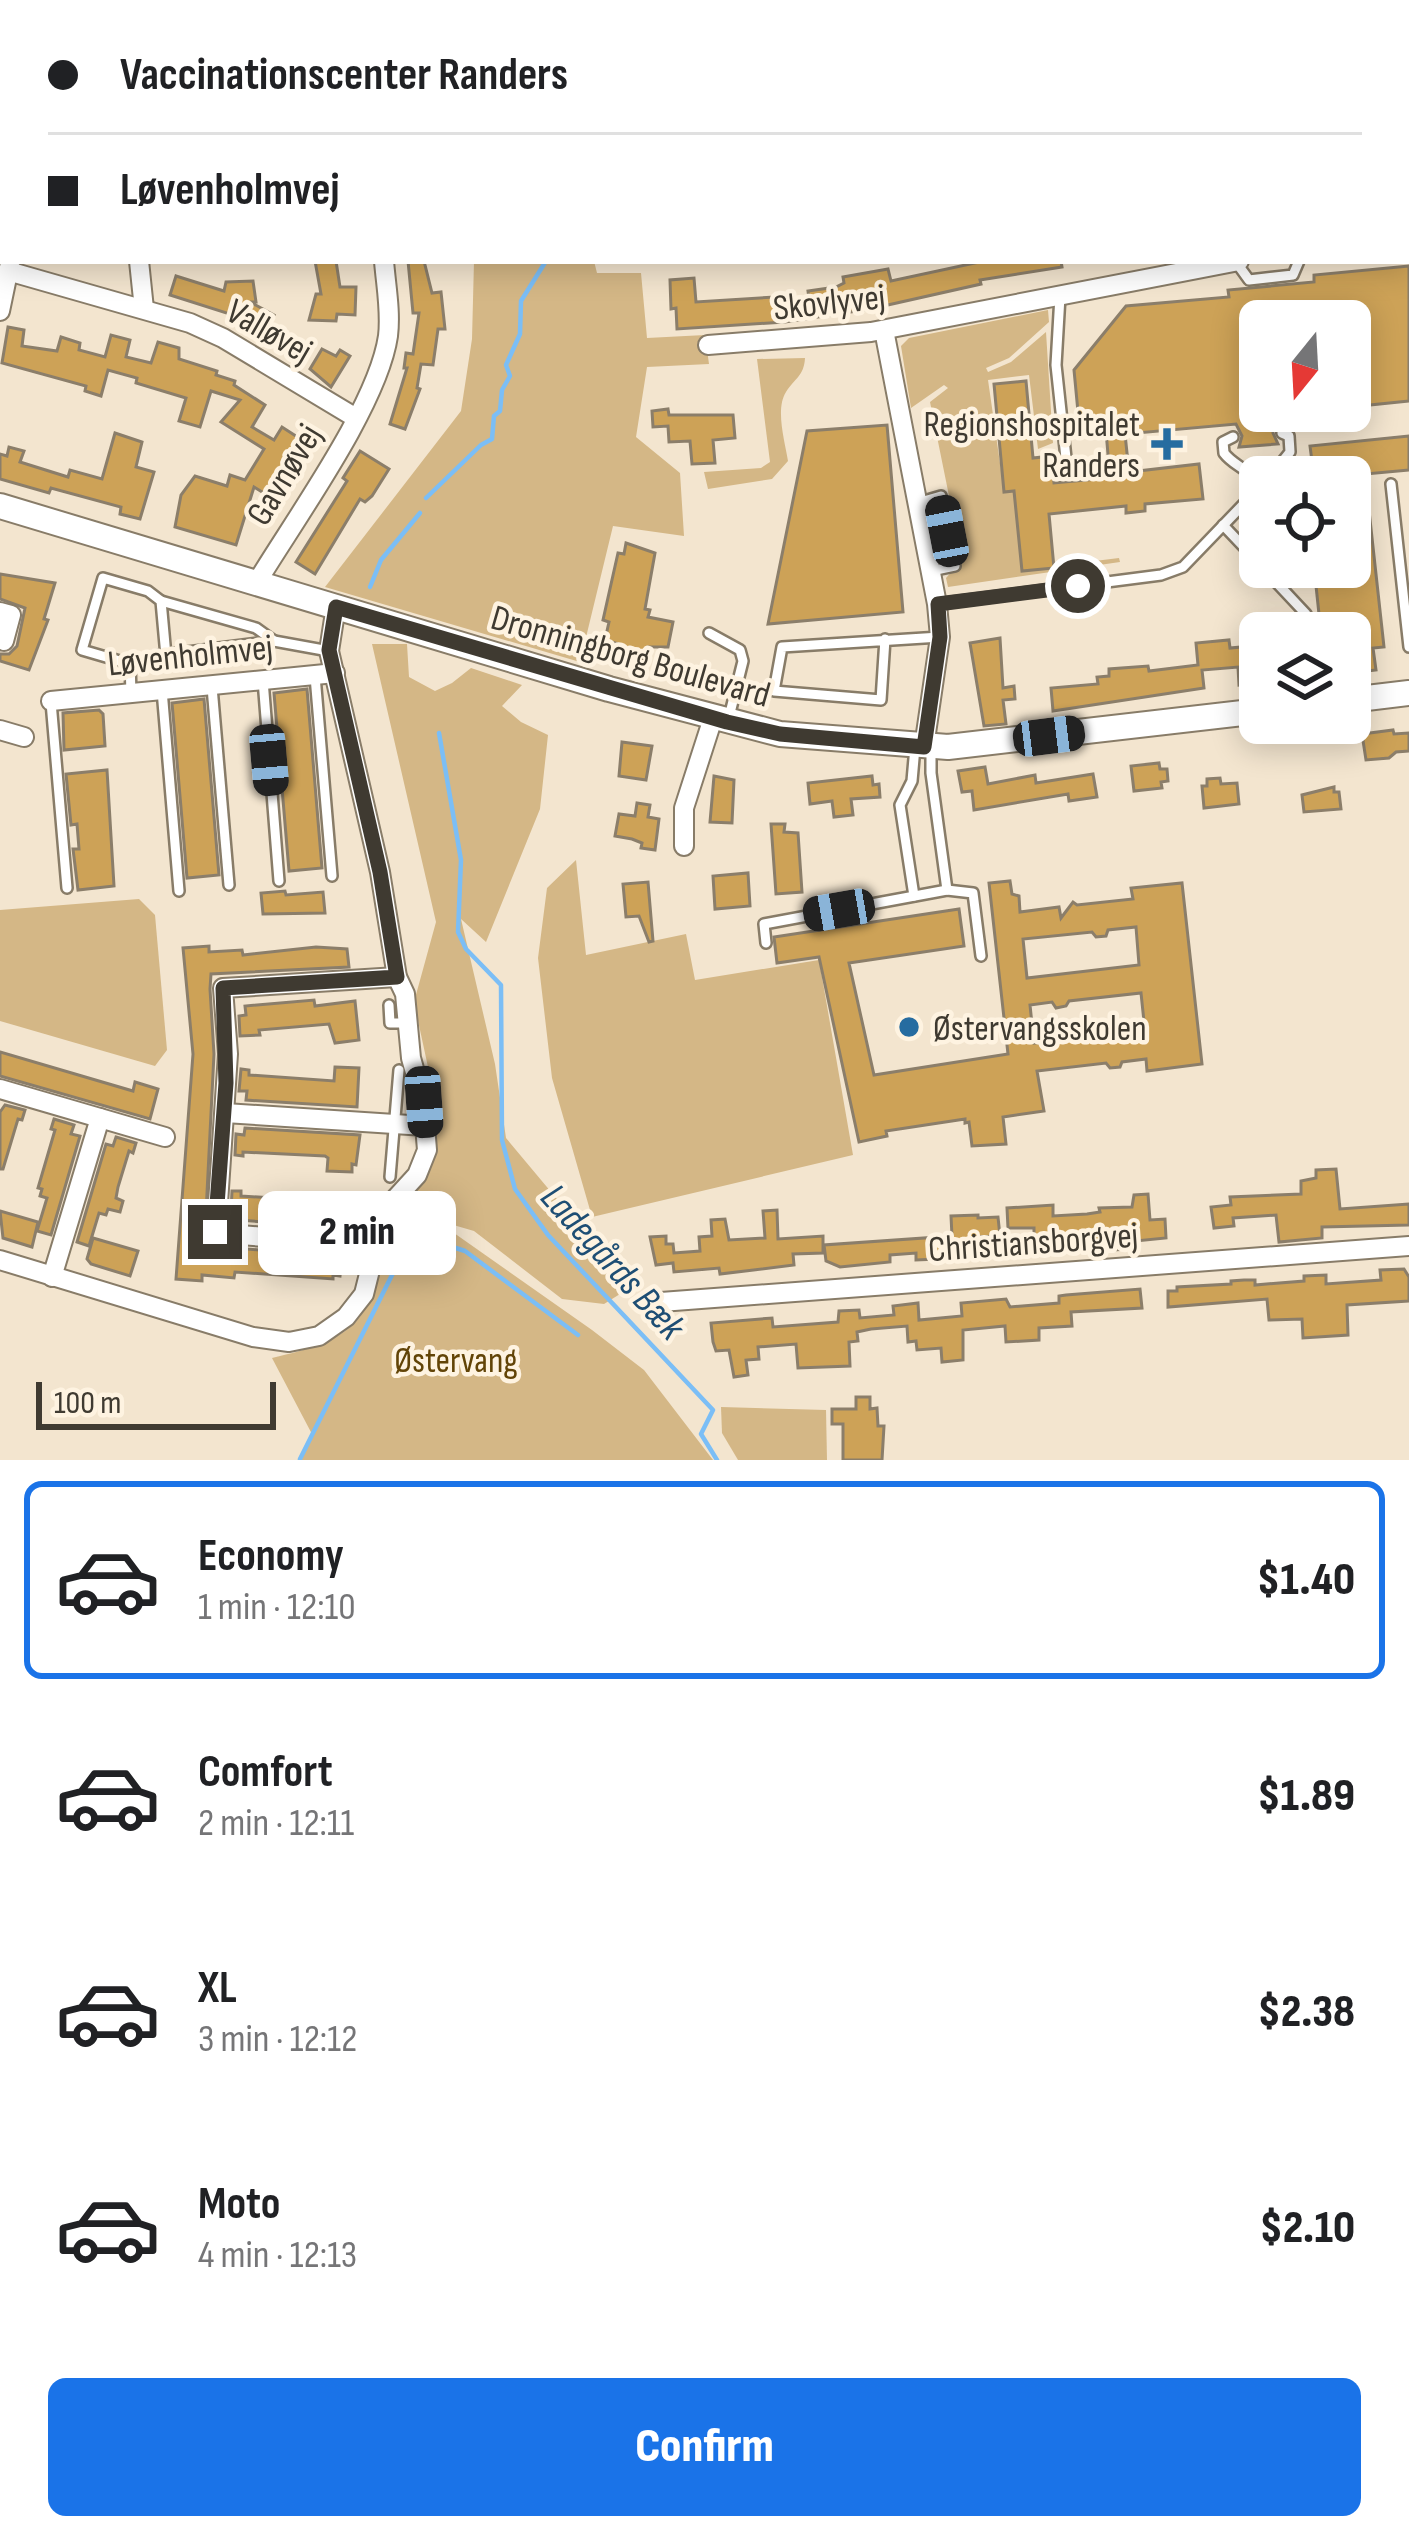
<!DOCTYPE html>
<html lang="en">
<head>
<meta charset="utf-8">
<style>
	:root { --surface:#fff; --page:#f6f6f6; --text:#202124; --muted:#757577; --line:#e0e0e0; --accent:#1a73e8 }
	body { margin:0; font-family:"Sofia Sans Condensed",sans-serif; background:var(--page); color:var(--text); height:100vh; display:flex; flex-direction:column; font-size:45px; white-space:nowrap }
	* { box-sizing:border-box; margin:0 }
	p { font-size:39px; color:var(--muted) }
	.icon { flex:none; width:66px; height:66px; fill:none; stroke:currentColor; stroke-width:2; stroke-linecap:round; stroke-linejoin:round }
	.map { position:relative; height:1460px; overflow:hidden }
	.details { display:flex; flex-direction:column; background:var(--surface); flex:1 }
	.details>* { flex:none }
	.guide { position:absolute; left:0px; top:0px; width:1410px; height:264px; box-shadow:0 6px 30px #0003; display:grid; align-content:center; height:264px; padding:0 48px; background:var(--surface) }
	.needle { width:78px; rotate:198deg }
	.fabs { position:absolute; left:1239px; top:300px; display:grid; gap:24px }
	.fabs a { display:grid; place-items:center; width:132px; height:132px; border-radius:18px; background:var(--surface); box-shadow:0 6px 30px #0003; font-size:60px }
	.scale { position:absolute; left:36px; bottom:30px; width:240px; box-sizing:border-box; padding-left:12px; border:6px solid #3f3a31; border-top:0; font-size:33px; line-height:42px; white-space:nowrap; color:#3f3a31; -webkit-text-stroke:9px #fef3e1; paint-order:stroke }
	.end { position:absolute; width:54px; height:54px; margin:-27px; border:15px solid #3f3a31; background:#fff; box-shadow:0 0 0 6px #fff }
	.from { border-radius:50% }
	.bubble { position:absolute; height:84px; border-radius:18px; background:var(--surface); box-shadow:0 6px 30px #0003; font-size:39px; font-weight:800; line-height:84px; text-align:center }
	.car { position:absolute; width:36px; height:72px; margin:-36px -18px; border-radius:15px; box-shadow:0 0 9px 3px #0007; background:linear-gradient(#222 24%,#8ab4d8 0 40%,#222 0 76%,#8ab4d8 0 86%,#222 0) }
	.guide b { display:flex; align-items:center; gap:42px; height:114px; font-size:45px }
	.guide b+b { border-top:3px solid var(--line) }
	.guide i { width:30px; height:30px; background:var(--text) }
	ul { padding:21px 0 0; list-style:none }
	li { display:flex; align-items:center; gap:36px; height:198px; margin:0 24px 18px; padding:0 24px; border:6px solid transparent; border-radius:18px }
	li div { flex:1 }
	li b { display:block; font-size:45px }
	li em { font-style:normal; font-weight:800 }
	li.current { border-color:var(--accent) }
	li>.icon { width:108px; height:108px; stroke-width:1.5 }
	.cta { display:flex; gap:24px; margin-top:auto; padding:24px 48px }
	.cta a { flex:1; height:138px; border-radius:18px; background:var(--accent); color:#fff; font-size:48px; font-weight:800; line-height:138px; text-align:center }
	.map>svg:first-child { display:block }
	.green { fill:#d4b786 }
	.lines { fill:none; stroke-linecap:round; stroke-linejoin:round }
	.stream { stroke:#7bbef6; stroke-width:4.5 }
	.building { fill:#cda257; stroke:#8b7e6a; stroke-width:3; fill-rule:evenodd }
	.lane-casing { stroke:#887c68; stroke-width:14 }
	.street-casing { stroke:#887c68; stroke-width:22 }
	.secondary-casing { stroke:#887c68; stroke-width:28 }
	.lane { stroke:#fff; stroke-width:9 }
	.street { stroke:#fff; stroke-width:18 }
	.secondary { stroke:#fff; stroke-width:24 }
	.route { stroke:#3f3a31; stroke-width:15 }
	.poi-dot { fill:#266ca0; stroke:#fef3e1; stroke-width:4.5 }
	.labels { text-anchor:middle; stroke-width:9; stroke-linejoin:round; paint-order:stroke }
	.street-label { font-size:36px; fill:#3f3a31; stroke:#fef3e1 }
	.poi-label { font-size:36px; fill:#3f3a31; stroke:#fef3e1; text-anchor:end }
	.park-label { font-size:36px; fill:#624407; stroke:#fef3e1 }
	.water-label { font-size:39px; font-style:italic; fill:#1e4e74; stroke:#fef3e1 }
</style>
</head>
<body>
<div class="map">
<svg width="1409" height="1460" viewBox="0 0 1409 1460">
	<rect width="100%" height="100%" fill="#f3e5cf"/>
	<g class="green">
		<path d="M474,261H594L597,273H641L647,338L705,335L709,364L647,367L636,437L680,473L684,536L613,526L580,662L325,587L461,411L472,339Z"/>
		<path d="M1048,310L1049,322L1009,358L986,368L988,372L1011,362L1046,332L1053,443L1038,449L1029,375L988,380L1004,491H1014L1022,570L1119,558L1120,562L948,587L946,578L962,560L930,402L948,388L944,385L911,408L901,346L909,338Z"/>
		<path d="M805,358C804,376 795,378 786,392C775,409 785,442 788,461L772,479L708,489L704,472L761,468L770,462L757,359Z"/>
		<path d="M372,644H407L409,677L435,691L452,683L471,668L522,685L502,706L521,722L548,735L540,809L486,942L461,919L495,1064L506,1138L618,1272L620,1294L604,1304L562,1299L474,1231L395,1208L434,1157V1095L414,1002L436,922Z"/>
		<path d="M576,860L586,955L686,934L695,980L819,960L853,1155L592,1217L552,1078L538,958L547,888Z"/>
		<path d="M139,899L155,915L167,1050L155,1066L0,1021V910Z"/>
		<path d="M388,1220L454,1233L592,1330L644,1370L713,1460H300L313,1436L272,1358C373,1335 370,1313 388,1220Z"/>
		<path d="M721,1407L826,1410L827,1460H738L722,1433Z"/>
	</g>
	<g class="lines">
		<g class="stream">
			<path d="M531,0L532,3"/>
			<path d="M426,498L481,445L492,439L494,416L500,411L502,390L510,376L506,365L520,334L521,301L546,261"/>
			<path d="M370,587L381,560L420,513"/>
			<path d="M439,733L461,860L458,932L466,949L501,985L502,1140L515,1189L548,1235L713,1410L701,1434L717,1460"/>
			<path d="M420,1243L425,1238L465,1251L578,1335"/>
			<path d="M300,1459L392,1275L411,1250"/>
		</g>
	</g>
	<g class="building">
		<path d="M315,261H336L340,287H356L355,315L337,314L336,321L309,320L316,294H321Z"/>
		<path d="M408,261H424L432,293L441,292L445,329H438L433,365L421,364L417,388L420,389L405,429L390,424L407,368H404L406,353L413,354L419,313H413Z"/>
		<path d="M984,261H1061L1062,267L980,280L981,284L870,309L785,322L677,329L676,308L671,309L670,280L694,278L696,302L774,297L775,303L809,298L808,291L836,287L844,283L843,277L888,269L891,281Z"/>
		<path d="M1409,266V401L1350,407V321H1260V411H1275L1273,433L1278,444L1239,447L1242,436L1236,424L1125,434L1129,472L1199,464L1203,499L1145,504V511L1126,513V506L1049,514L1054,568L1022,571L1014,491L1004,492L994,384L1026,381L1033,458L1051,456L1054,483L1110,478L1106,431L1080,433L1074,370L1126,306L1229,297L1228,290L1314,282V275Z"/>
		<path d="M176,276L224,291L226,282L253,281L256,302H250L274,315L262,334L230,314L170,295Z"/>
		<path d="M8,327L24,330L22,346L57,351L61,337L80,343L79,350L105,357L111,335L130,340L126,357L151,363L158,342L179,348V359L217,371L216,375L235,381L234,385L265,405L252,427L274,440L282,427L302,440L267,495L254,487L236,545L175,527L181,495L195,476L227,486L230,475L245,480L264,449L221,422L240,400L211,391L200,427L179,421L186,398L136,383L137,378L108,370L101,396L85,391L86,386L2,363Z"/>
		<path d="M322,349L336,356L340,350L350,356L331,387L310,369Z"/>
		<path d="M668,409L669,415H733L735,438L713,440L715,463L692,464L690,441L669,442L668,426L653,427L652,411Z"/>
		<path d="M887,425L903,612L768,624L807,431Z"/>
		<path d="M115,433L142,442L136,467L154,472L140,519L120,514L121,507L51,488L49,493L0,479V454L7,456L9,447L24,451L20,462L68,477L70,470L102,479Z"/>
		<path d="M1409,436V470L1365,474L1384,647L1373,648L1376,670L1350,673V633H1321L1314,567H1350V477H1314L1310,446Z"/>
		<path d="M360,451L389,469L372,496L365,502L360,499L315,574L296,562L347,481L343,478Z"/>
		<path d="M626,543L655,553L645,609L650,610L648,617L673,622L668,647H648L645,659L620,653L622,645L605,640L609,622L603,620L618,553L624,554Z"/>
		<path d="M0,574L55,583L44,619L48,620L29,670L0,661V654H9L17,646L25,608L0,599Z"/>
		<path d="M1000,638L1003,688L1014,686L1015,699L1003,700L1006,724L984,726L970,643Z"/>
		<path d="M1229,640L1230,648L1252,646L1253,662H1260V683L1239,685L1238,667L1202,670L1204,688L1053,711L1051,688L1098,684L1097,677L1109,676V669L1148,666L1149,671L1198,665L1196,643Z"/>
		<path d="M307,689L322,868L289,871L274,693Z"/>
		<path d="M204,699L219,875L187,878L172,703Z"/>
		<path d="M99,710L103,714L105,746L64,750L63,713Z"/>
		<path d="M1393,730L1394,734L1409,733V751L1396,752L1389,758L1366,760L1362,734Z"/>
		<path d="M622,742L652,746L646,780L619,776Z"/>
		<path d="M1159,763L1160,769H1167L1168,781L1161,782L1162,788L1134,791L1131,766Z"/>
		<path d="M985,767L988,784L1035,775L1036,783L1093,774L1097,797L1069,801L1068,794L974,810L972,791L962,792L958,771Z"/>
		<path d="M107,770L114,886L78,890L73,849H79L77,824L71,825L66,774Z"/>
		<path d="M714,776L734,780L732,823L710,822Z"/>
		<path d="M872,776L873,785L879,784L880,797L851,799L853,815L834,817L832,801L810,804L808,783Z"/>
		<path d="M1220,778L1221,784L1237,783L1239,804L1204,808L1202,786H1207V779Z"/>
		<path d="M1334,787V792H1339L1341,809L1304,812L1302,795Z"/>
		<path d="M637,803L650,805L648,817L659,819L655,850L641,848L642,843L632,839L615,836L619,814L635,816Z"/>
		<path d="M771,824H785L784,832L798,833L802,892L776,894Z"/>
		<path d="M748,873L750,906L715,909L713,876Z"/>
		<path d="M1010,881L1012,894L1019,896L1020,912L1059,907L1061,918L1073,902L1077,905L1133,899L1131,888L1182,883L1202,1064L1147,1071L1146,1059L1122,1062L1120,1067L1110,1068L1106,1063L1037,1071L1044,1111L1003,1117L1006,1144L972,1146L969,1122L965,1123V1119L886,1131L887,1136L859,1142L819,957L777,963L774,937L959,909L964,946L849,963L874,1075L1008,1054L989,883ZM1136,927L1139,965L1027,978L1023,939L1092,932L1096,937L1106,936L1108,930ZM1141,993L1145,1031L1034,1043L1030,1005L1052,1002L1056,1008L1066,1006L1069,1001Z"/>
		<path d="M648,882L653,941L649,942L639,916L626,917L623,884Z"/>
		<path d="M285,891L286,895L323,892L325,913L263,914L261,893Z"/>
		<path d="M209,946V952L242,950L243,955L316,947L347,949L349,967L211,974L210,989L214,1054L204,1253L235,1257L236,1248L342,1257L340,1276L333,1275V1279L235,1272L234,1278L202,1275V1281L176,1279L193,1054L183,948Z"/>
		<path d="M314,1000L315,1006L355,1001L359,1040L335,1043L329,1024L259,1030L260,1035L240,1036L239,1016L246,1015L245,1006Z"/>
		<path d="M0,1052L133,1091L135,1082L158,1089L150,1119L0,1076Z"/>
		<path d="M335,1067L359,1068L357,1107L246,1100L247,1091H239L241,1069L249,1070V1075L334,1081Z"/>
		<path d="M5,1105L25,1110L22,1120L18,1119L3,1169H0V1112Z"/>
		<path d="M54,1119L74,1125L71,1134L80,1136L51,1235L37,1231L47,1198L40,1196L42,1189L38,1188L55,1130L51,1129Z"/>
		<path d="M245,1128L360,1135L356,1165L352,1164V1172L327,1171L328,1158L325,1156L243,1152V1156L235,1155L236,1134L244,1135Z"/>
		<path d="M116,1137L136,1143L133,1153L129,1151L118,1187L116,1198L123,1201L120,1212L108,1209L106,1215L99,1213L89,1246L77,1242L106,1144L113,1146Z"/>
		<path d="M1336,1169L1340,1209L1409,1204V1225L1322,1227V1238L1279,1242L1276,1215L1233,1218L1234,1226L1214,1228L1211,1207L1231,1205L1230,1197L1301,1194V1181L1316,1178V1170Z"/>
		<path d="M232,1191H241V1196L338,1202L337,1207L344,1208V1228L238,1220V1212H231Z"/>
		<path d="M1148,1194L1150,1220L1165,1219L1166,1238L1125,1242L1126,1249L1071,1253V1248L1060,1249L1059,1235L1034,1236V1228H1008L1007,1208L1053,1205V1216L1087,1214L1100,1212L1099,1208L1132,1207L1134,1195Z"/>
		<path d="M777,1210L778,1239L823,1236V1253L793,1254L794,1265L720,1274L719,1268L674,1272L673,1263L656,1265L650,1237L666,1236V1244H673L674,1253L700,1251L699,1237L712,1236L711,1220L725,1219L729,1240L765,1238L763,1211Z"/>
		<path d="M0,1211L38,1222L32,1247L3,1238Z"/>
		<path d="M978,1215V1218L998,1217L1000,1236L975,1237V1244L938,1253V1259L916,1260V1253L890,1255V1262L840,1267L826,1261L824,1245L952,1236L951,1216Z"/>
		<path d="M93,1238L138,1251L130,1276L91,1264L87,1259Z"/>
		<path d="M1404,1269L1409,1277V1301L1347,1305L1348,1335L1303,1338L1302,1319L1269,1320L1267,1299L1168,1307V1291H1177V1287L1231,1284V1281L1244,1280H1255V1285L1304,1281V1276L1326,1275V1284L1381,1280L1380,1270Z"/>
		<path d="M1140,1289L1142,1308L1071,1312L1072,1326L1039,1328V1340L1006,1342L1005,1326L963,1330V1360L942,1362L941,1348L917,1350L916,1341L908,1342L907,1326L871,1329L857,1332L858,1341L849,1342L850,1366L798,1368L796,1344L758,1347L759,1359L746,1360L748,1375L734,1377L729,1350L716,1351L713,1342L711,1323L772,1318L773,1327L838,1322L839,1311L859,1310L860,1318L894,1315L893,1306L918,1303L919,1320L962,1316L961,1303L1006,1299L1010,1307L1059,1303V1296L1066,1295Z"/>
		<path d="M856,1397H870V1409L877,1408L878,1426H884L882,1460H843V1424H832V1409H856Z"/>
	</g>
	<g class="lines">
		<g class="lane-casing">
			<g id="lane">
				<path d="M1236,262L1249,280L1293,275L1299,261"/>
				<path d="M1060,296L1056,365L1066,458"/>
				<path d="M1233,437L1223,442L1224,453C1235,468 1255,469 1256,491"/>
				<path d="M1270,477L1290,452L1289,436L1282,433"/>
				<path d="M1391,484L1409,647"/>
				<path d="M917,503L941,496L955,566L931,571"/>
				<path d="M1223,525L1260,564"/>
				<path d="M1262,567L1306,614L1308,633"/>
				<path d="M161,601L256,628L274,641"/>
				<path d="M937,604L1161,575L1183,567L1260,487"/>
				<path d="M709,633L740,650L743,661L729,717"/>
				<path d="M885,639L881,700L774,691L782,647L940,637"/>
				<path d="M130,664L82,650L103,578L148,591L161,601L166,656"/>
				<path d="M315,676L332,876"/>
				<path d="M263,680L279,881"/>
				<path d="M212,687L229,885"/>
				<path d="M162,690L179,891"/>
				<path d="M131,693L130,664L155,656L274,641L329,651"/>
				<path d="M51,702L67,888"/>
				<path d="M931,747V773L947,890"/>
				<path d="M914,896L900,805L912,781L915,747"/>
				<path d="M766,943L764,924L947,890L973,893L981,956"/>
				<path d="M389,1005L390,1023H408"/>
				<path d="M390,1177L399,1070"/>
			</g>
		</g>
		<g class="street-casing">
			<g id="street">
				<path d="M302,0L304,3"/>
				<path d="M694,0L695,3"/>
				<path d="M58,3V0"/>
				<path d="M1407,29L1409,28"/>
				<path d="M1407,230L1409,229"/>
				<path d="M139,261L144,309"/>
				<path d="M8,271L190,323L223,338L356,418"/>
				<path d="M0,311L10,263"/>
				<path d="M884,330L937,604L940,637L924,747"/>
				<path d="M708,345L871,332L1239,261"/>
				<path d="M257,582C295,519 378,405 388,336C391,311 386,286 384,261"/>
				<path d="M0,612L11,615L4,641"/>
				<path d="M51,701L335,673"/>
				<path d="M0,730L24,737"/>
				<path d="M684,846V808L713,718"/>
				<path d="M0,1089L165,1137"/>
				<path d="M225,1113L425,1126"/>
				<path d="M375,1246L216,1233L228,1054L223,988L397,977"/>
				<path d="M0,1260L253,1337L289,1342L319,1336L346,1317L364,1294L385,1210L417,1175L427,1150L423,1101L411,1058L405,994L397,977L380,872L329,651L336,606"/>
				<path d="M52,1277L100,1118"/>
				<path d="M661,1302L1409,1246"/>
			</g>
		</g>
		<g class="secondary-casing">
			<g id="secondary">
				<path d="M0,506L609,689L780,734L948,747L1260,711"/>
				<path d="M1350,700L1409,693"/>
			</g>
		</g>
		<use href="#lane" class="lane"/>
		<use href="#street" class="street"/>
		<use href="#secondary" class="secondary"/>
	</g>
	<g class="lines">
		<path class="route" d="M215,1232L226,1083L223,988L397,977L380,872L329,650L336,607L727,722L780,734L924,747L940,637L938,604L1078,586"/>
	</g>
	<g class="poi-dot">
		<path d="M1161 426h12v12h12v12h-12v12h-12v-12h-12v-12h12z"/>
		<circle cx="909" cy="1027" r="12"/>
	</g>
	<g class="labels">
		<g class="street-label">
			<text transform="translate(829 301) rotate(-6)" y="13">Skovlyvej</text>
			<text transform="translate(270 330) rotate(30)" y="13">Valløvej</text>
			<text transform="translate(283 474) rotate(-59)" y="13">Gavnøvej</text>
			<text transform="translate(190 654) rotate(-6)" y="13">Løvenholmvej</text>
			<text transform="translate(631 655) rotate(16)" y="13">Dronningborg Boulevard</text>
			<text transform="translate(1033 1241) rotate(-4)" y="13">Christiansborgvej</text>
		</g>
		<g class="poi-label">
			<text x="1140" y="436">Regionshospitalet<tspan x="1140" dy="41">Randers</tspan></text>
			<text x="933" y="1040" text-anchor="start">Østervangsskolen</text>
		</g>
		<g class="park-label">
			<text x="456" y="1372">Østervang</text>
		</g>
		<g class="water-label">
			<text transform="translate(614 1261) rotate(48)" y="14">Ladegårds Bæk</text>
		</g>
	</g>
</svg>
<div class="fabs">
<a><svg class="needle" viewBox="-14 -14 28 28"><path d="M0-13l5 13h-10z" fill="#e53935"/><path d="M0 13l5-13h-10z" fill="#757577"/></svg></a>
<a><svg class="icon" aria-label="locate" viewBox="0 0 24 24"><circle cx="12" cy="12" r="6"/><path d="M12 2v4M12 18v4M2 12h4M18 12h4"/></svg></a>
<a><svg class="icon" aria-label="layers" viewBox="0 0 24 24"><path d="M12 4l9 5-9 5-9-5zM3 14l9 5 9-5"/></svg></a>
</div>
<div class="scale">100 m</div>
<i class="end from" style="left:1078px;top:586px"></i>
<i class="end" style="left:215px;top:1232px"></i>
<div class="bubble" style="left:258px;top:1191px;width:198px">2 min</div>
<i class="car" style="left:947px;top:531px;rotate:349deg"></i>
<i class="car" style="left:1049px;top:736px;rotate:83deg"></i>
<i class="car" style="left:269px;top:760px;rotate:175deg"></i>
<i class="car" style="left:839px;top:910px;rotate:260deg"></i>
<i class="car" style="left:424px;top:1102px;rotate:176deg"></i>
<div class="guide">
<b><i class="from"></i>Vaccinationscenter Randers</b>
<b><i></i>Løvenholmvej</b>
</div>
</div>
<section class="details">
<ul>
<li class="current"><svg class="icon" aria-label="car" viewBox="0 0 24 24"><path d="M5 17H2v-5l4-1 3-4h7l3 4 3 1v5h-3M9 17h6M6 11h13"/><circle cx="7" cy="17" r="2"/><circle cx="17" cy="17" r="2"/></svg><div><b>Economy</b><p>1 min · 12:10</p></div><em>$1.40</em></li>
<li><svg class="icon" aria-label="car" viewBox="0 0 24 24"><path d="M5 17H2v-5l4-1 3-4h7l3 4 3 1v5h-3M9 17h6M6 11h13"/><circle cx="7" cy="17" r="2"/><circle cx="17" cy="17" r="2"/></svg><div><b>Comfort</b><p>2 min · 12:11</p></div><em>$1.89</em></li>
<li><svg class="icon" aria-label="car" viewBox="0 0 24 24"><path d="M5 17H2v-5l4-1 3-4h7l3 4 3 1v5h-3M9 17h6M6 11h13"/><circle cx="7" cy="17" r="2"/><circle cx="17" cy="17" r="2"/></svg><div><b>XL</b><p>3 min · 12:12</p></div><em>$2.38</em></li>
<li><svg class="icon" aria-label="car" viewBox="0 0 24 24"><path d="M5 17H2v-5l4-1 3-4h7l3 4 3 1v5h-3M9 17h6M6 11h13"/><circle cx="7" cy="17" r="2"/><circle cx="17" cy="17" r="2"/></svg><div><b>Moto</b><p>4 min · 12:13</p></div><em>$2.10</em></li>
</ul>
<div class="cta"><a>Confirm</a></div>
</section>
</body>
</html>
